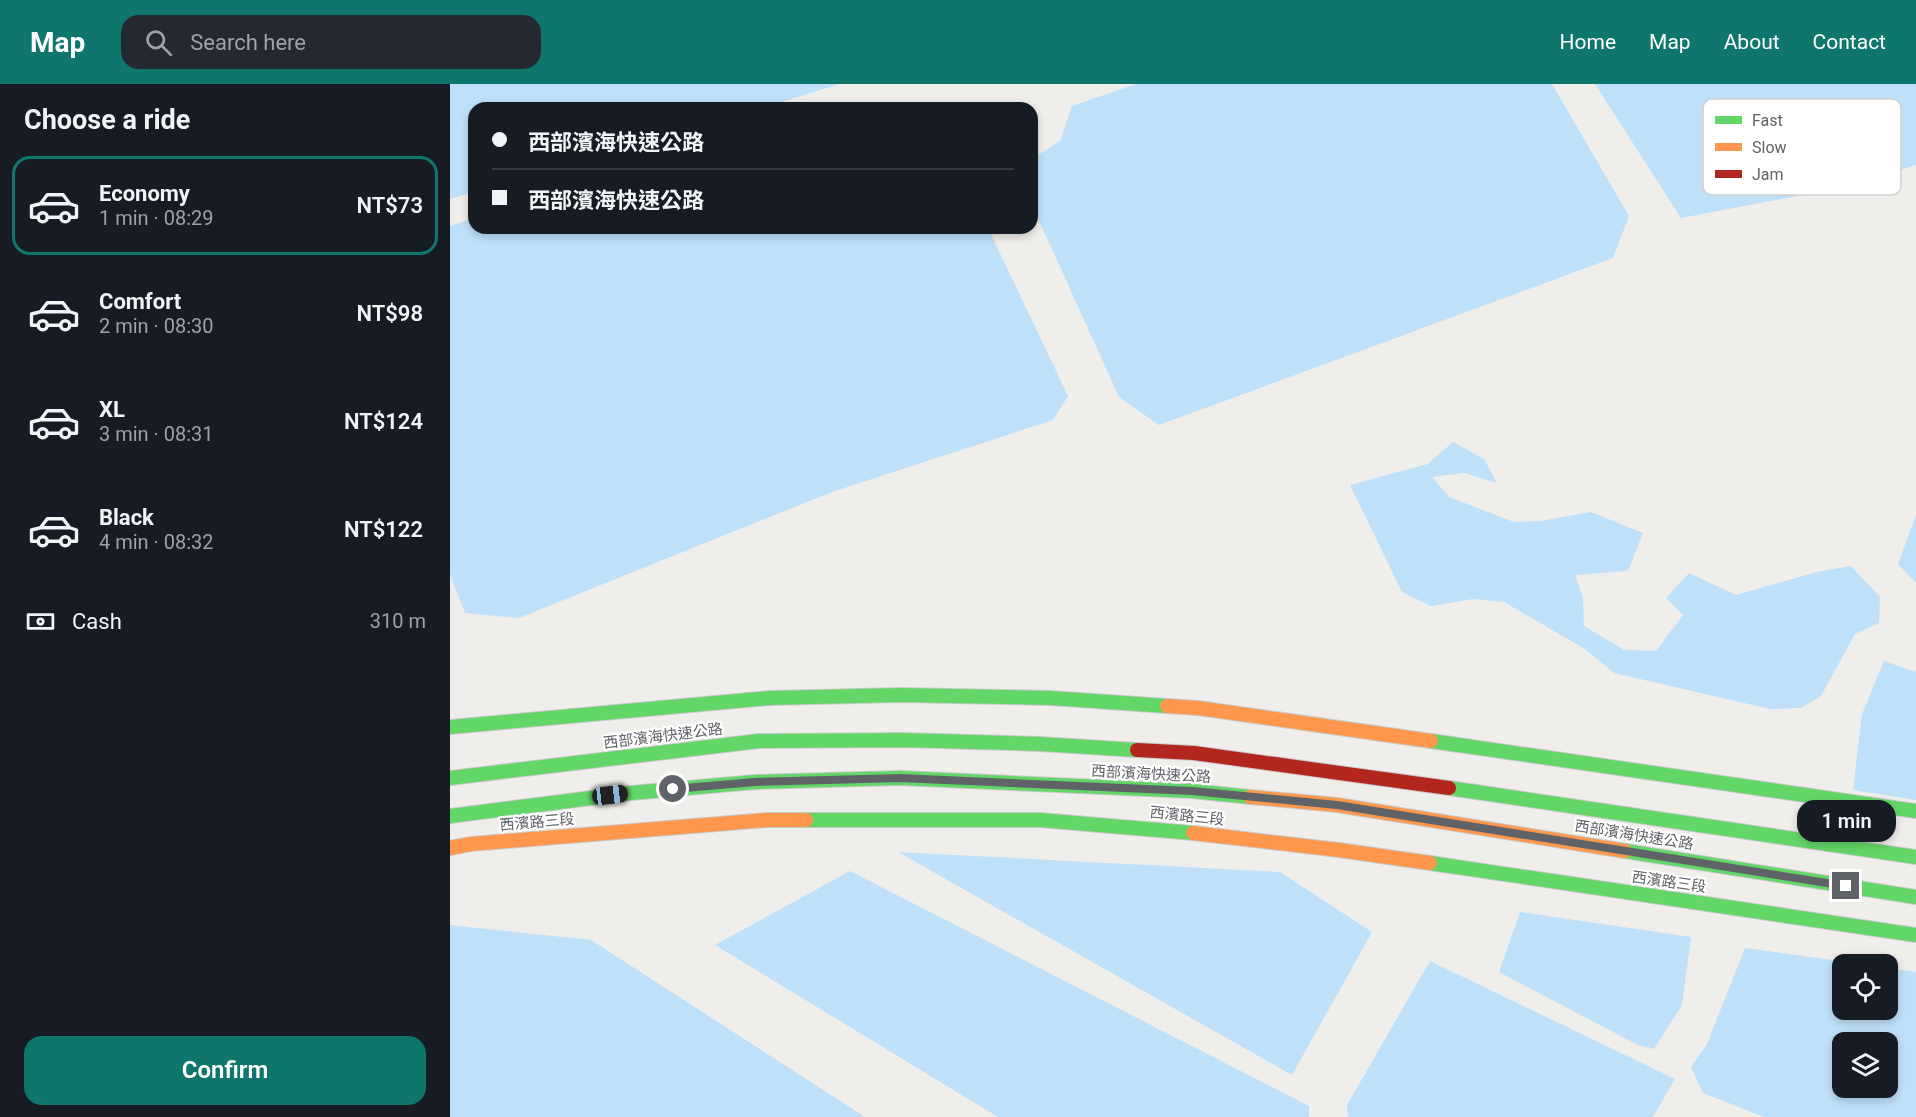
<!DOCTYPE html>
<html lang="en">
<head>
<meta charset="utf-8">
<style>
	:root { --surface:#171b24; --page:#242831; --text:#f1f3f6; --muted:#9ea1a6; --line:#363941; --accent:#0f766e }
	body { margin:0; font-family:Roboto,"Noto Sans TC",sans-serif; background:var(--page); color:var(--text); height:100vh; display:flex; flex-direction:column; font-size:22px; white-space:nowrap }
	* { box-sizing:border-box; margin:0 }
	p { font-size:20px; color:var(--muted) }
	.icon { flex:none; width:33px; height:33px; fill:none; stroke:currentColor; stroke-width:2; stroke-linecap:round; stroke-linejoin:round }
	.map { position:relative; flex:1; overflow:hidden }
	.panel { display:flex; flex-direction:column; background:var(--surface); width:450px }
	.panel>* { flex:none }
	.top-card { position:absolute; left:18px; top:18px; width:570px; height:132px; border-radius:18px; box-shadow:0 3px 9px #0003; display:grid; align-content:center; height:132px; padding:0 24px; background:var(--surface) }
	.fabs { position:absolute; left:1382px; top:870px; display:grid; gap:12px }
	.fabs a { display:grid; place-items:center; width:66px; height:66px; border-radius:12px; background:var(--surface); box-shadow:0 3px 9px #0003; font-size:30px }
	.end { position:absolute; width:27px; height:27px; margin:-14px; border:8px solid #5f6368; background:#fff; box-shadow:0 0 0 3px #fff }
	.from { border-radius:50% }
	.bubble { position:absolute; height:42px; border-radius:18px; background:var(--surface); box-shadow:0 3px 9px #0003; font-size:20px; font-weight:600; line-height:42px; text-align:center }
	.car { position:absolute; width:18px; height:36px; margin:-18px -9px; border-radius:8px; box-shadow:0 0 4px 2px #0007; background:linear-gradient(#222 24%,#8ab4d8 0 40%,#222 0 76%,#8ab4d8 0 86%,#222 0) }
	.top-card b { display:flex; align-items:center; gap:21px; height:57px; font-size:22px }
	.top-card b+b { border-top:2px solid var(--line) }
	.top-card i { width:15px; height:15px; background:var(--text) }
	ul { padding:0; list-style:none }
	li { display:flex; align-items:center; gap:18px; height:99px; margin:0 12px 9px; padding:0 12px; border:3px solid transparent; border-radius:18px }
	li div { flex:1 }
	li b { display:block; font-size:22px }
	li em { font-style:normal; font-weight:600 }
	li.on { border-color:var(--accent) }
	li>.icon { width:54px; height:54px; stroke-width:1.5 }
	h2 { padding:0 24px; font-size:27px; line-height:72px }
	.pay { display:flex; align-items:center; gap:15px; height:66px; padding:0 24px; font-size:22px }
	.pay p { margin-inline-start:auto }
	.primary-button { display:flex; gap:12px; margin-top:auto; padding:12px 24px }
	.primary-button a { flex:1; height:69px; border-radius:18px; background:var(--accent); color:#fff; font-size:24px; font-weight:600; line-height:69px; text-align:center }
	header { display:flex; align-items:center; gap:36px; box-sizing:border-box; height:84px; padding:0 30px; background:var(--accent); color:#fff }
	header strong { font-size:28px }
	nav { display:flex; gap:33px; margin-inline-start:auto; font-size:21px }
	.search { width:420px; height:54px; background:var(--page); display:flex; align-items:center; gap:15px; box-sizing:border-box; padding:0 21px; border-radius:18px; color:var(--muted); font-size:22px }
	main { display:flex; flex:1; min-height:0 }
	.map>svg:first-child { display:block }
	.water { fill:#bfe0f9; fill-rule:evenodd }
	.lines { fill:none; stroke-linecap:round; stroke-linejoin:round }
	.fast-casing { stroke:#cacacb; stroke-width:16 }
	.slow-casing { stroke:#cacacb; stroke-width:16 }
	.jam-casing { stroke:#cacacb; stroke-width:16 }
	.fast { stroke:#63d668; stroke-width:14 }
	.slow { stroke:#ff974d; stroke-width:14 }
	.jam { stroke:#b3261e; stroke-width:14 }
	.route { stroke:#5f6368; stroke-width:8 }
	.labels { text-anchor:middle; stroke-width:4.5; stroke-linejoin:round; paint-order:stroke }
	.street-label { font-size:15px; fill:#5f6368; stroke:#fff }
	.key { fill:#fff; stroke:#cfd0d2; stroke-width:1.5 }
	.key-label { font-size:16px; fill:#5f6368 }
</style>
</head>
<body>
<header>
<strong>Map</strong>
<div class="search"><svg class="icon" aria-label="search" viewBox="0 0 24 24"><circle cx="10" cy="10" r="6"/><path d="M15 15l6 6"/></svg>Search here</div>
<nav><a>Home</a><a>Map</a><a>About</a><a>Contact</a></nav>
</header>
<main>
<section class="panel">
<h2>Choose a ride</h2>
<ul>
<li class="on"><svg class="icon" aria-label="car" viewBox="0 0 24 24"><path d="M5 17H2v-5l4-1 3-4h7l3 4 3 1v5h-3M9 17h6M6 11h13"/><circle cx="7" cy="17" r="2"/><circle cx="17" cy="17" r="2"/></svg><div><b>Economy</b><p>1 min · 08:29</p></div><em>NT$73</em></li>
<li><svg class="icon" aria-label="car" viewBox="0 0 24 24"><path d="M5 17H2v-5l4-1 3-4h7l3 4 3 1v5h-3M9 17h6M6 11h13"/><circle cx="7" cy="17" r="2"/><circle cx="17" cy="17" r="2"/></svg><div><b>Comfort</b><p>2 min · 08:30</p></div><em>NT$98</em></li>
<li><svg class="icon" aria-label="car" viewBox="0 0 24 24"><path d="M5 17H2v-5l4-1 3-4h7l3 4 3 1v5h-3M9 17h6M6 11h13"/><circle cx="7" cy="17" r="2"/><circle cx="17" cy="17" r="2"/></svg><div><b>XL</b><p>3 min · 08:31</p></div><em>NT$124</em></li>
<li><svg class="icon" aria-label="car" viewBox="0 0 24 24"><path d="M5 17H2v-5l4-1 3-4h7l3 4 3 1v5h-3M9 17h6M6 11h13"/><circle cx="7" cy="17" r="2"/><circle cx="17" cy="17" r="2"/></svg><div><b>Black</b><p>4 min · 08:32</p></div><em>NT$122</em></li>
</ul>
<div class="pay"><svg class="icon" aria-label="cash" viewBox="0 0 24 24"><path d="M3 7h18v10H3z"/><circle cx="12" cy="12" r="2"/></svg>Cash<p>310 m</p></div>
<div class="primary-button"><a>Confirm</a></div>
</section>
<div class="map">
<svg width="1466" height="1033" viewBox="0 0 1466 1033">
	<rect width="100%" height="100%" fill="#efeeea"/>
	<g class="water">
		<path d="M0,0H390L311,24H24V108L0,115Z"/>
		<path d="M686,0H1102L1179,132L1163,174L709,341L669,313L582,121V75L610,57L622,22Z"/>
		<path d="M1145,0H1466V81L1401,102L1231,134Z"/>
		<path d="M24,134V144H538L618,312L603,336L382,408L69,534L15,529L0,491V142Z"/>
		<path d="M1003,358L1034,375L1047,399L1014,389L982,393L999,413L1064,438L1091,437L1141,428L1193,449L1178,487L1125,491L1133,514L1134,542L1174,566L1206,567L1233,531L1216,514L1239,489L1286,511L1367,488L1401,482L1430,513L1429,539L1405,550L1371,612L1351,624L1320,625L1164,589L1135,565L1054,518L1023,515L981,522L952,508L900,401L978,380Z"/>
		<path d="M1466,431V499L1448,480Z"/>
		<path d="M1434,577L1466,588V716L1403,706L1412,630Z"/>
		<path d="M448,768L830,788L922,848L842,991Z"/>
		<path d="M400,787L859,1022V1033H548L265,861Z"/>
		<path d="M1070,828L1241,853L1232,921L1204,965L1188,961L1049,888Z"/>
		<path d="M0,841L141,856L415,1033H0Z"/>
		<path d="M1295,864L1411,880H1392V926H1437V884L1466,888V1033H1314L1253,1009L1241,983L1257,960ZM1392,958H1437V1004H1392Z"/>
		<path d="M980,877L1225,995L1203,1033H898L897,1021Z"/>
	</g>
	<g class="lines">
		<g class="fast-casing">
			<g id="fast">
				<path d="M0,643L320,614L451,611L600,614L717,622"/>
				<path d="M981,657L1466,727"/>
				<path d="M0,694L309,657L453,656L590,660L687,666"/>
				<path d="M999,704L1466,773"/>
				<path d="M0,732L181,709L305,698L450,694L742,707L800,713"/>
				<path d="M356,736H590L743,749"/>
				<path d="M1175,767L1466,813"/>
				<path d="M980,779L1466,851"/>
			</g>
		</g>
		<g class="slow-casing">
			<g id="slow">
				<path d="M717,622L748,624L981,657"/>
				<path d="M800,713L887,721L1175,767"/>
				<path d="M743,749L889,766L980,779"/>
				<path d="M0,764L21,760L317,736H356"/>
			</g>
		</g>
		<g class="jam-casing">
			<path id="jam" d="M687,666L744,669L999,704"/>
		</g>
		<use href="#fast" class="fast"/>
		<use href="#slow" class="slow"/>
		<use href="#jam" class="jam"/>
	</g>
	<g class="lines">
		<path class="route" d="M223,705L305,698L450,694L742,707L887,721L1396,802"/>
	</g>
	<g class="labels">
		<g class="street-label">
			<text transform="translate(213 652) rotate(-7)" y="5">西部濱海快速公路</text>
			<text transform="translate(701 690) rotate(3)" y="5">西部濱海快速公路</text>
			<text transform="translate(737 732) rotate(6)" y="5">西濱路三段</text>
			<text transform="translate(87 738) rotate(-5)" y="5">西濱路三段</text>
			<text transform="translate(1184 751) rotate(9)" y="5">西部濱海快速公路</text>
			<text transform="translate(1219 798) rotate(8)" y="5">西濱路三段</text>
		</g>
	</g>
	<rect x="1253" y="15" width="198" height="96" rx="9" class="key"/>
	<rect x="1265" y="32" width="27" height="8" fill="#63d668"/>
	<rect x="1265" y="59" width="27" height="8" fill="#ff974d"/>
	<rect x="1265" y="86" width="27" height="8" fill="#b3261e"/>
	<g class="key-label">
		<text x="1302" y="42">Fast</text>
		<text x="1302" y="69">Slow</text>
		<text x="1302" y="96">Jam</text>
	</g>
</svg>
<div class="fabs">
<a><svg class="icon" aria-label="locate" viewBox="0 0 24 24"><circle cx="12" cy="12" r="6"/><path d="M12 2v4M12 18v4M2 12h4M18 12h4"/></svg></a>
<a><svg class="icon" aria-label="layers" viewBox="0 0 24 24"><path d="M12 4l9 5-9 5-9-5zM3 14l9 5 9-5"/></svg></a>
</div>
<i class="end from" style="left:223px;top:705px"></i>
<i class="end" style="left:1396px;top:802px"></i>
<div class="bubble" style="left:1347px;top:716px;width:99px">1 min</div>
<i class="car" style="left:160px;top:711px;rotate:83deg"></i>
<div class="top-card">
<b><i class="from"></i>西部濱海快速公路</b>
<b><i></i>西部濱海快速公路</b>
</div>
</div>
</main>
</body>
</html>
